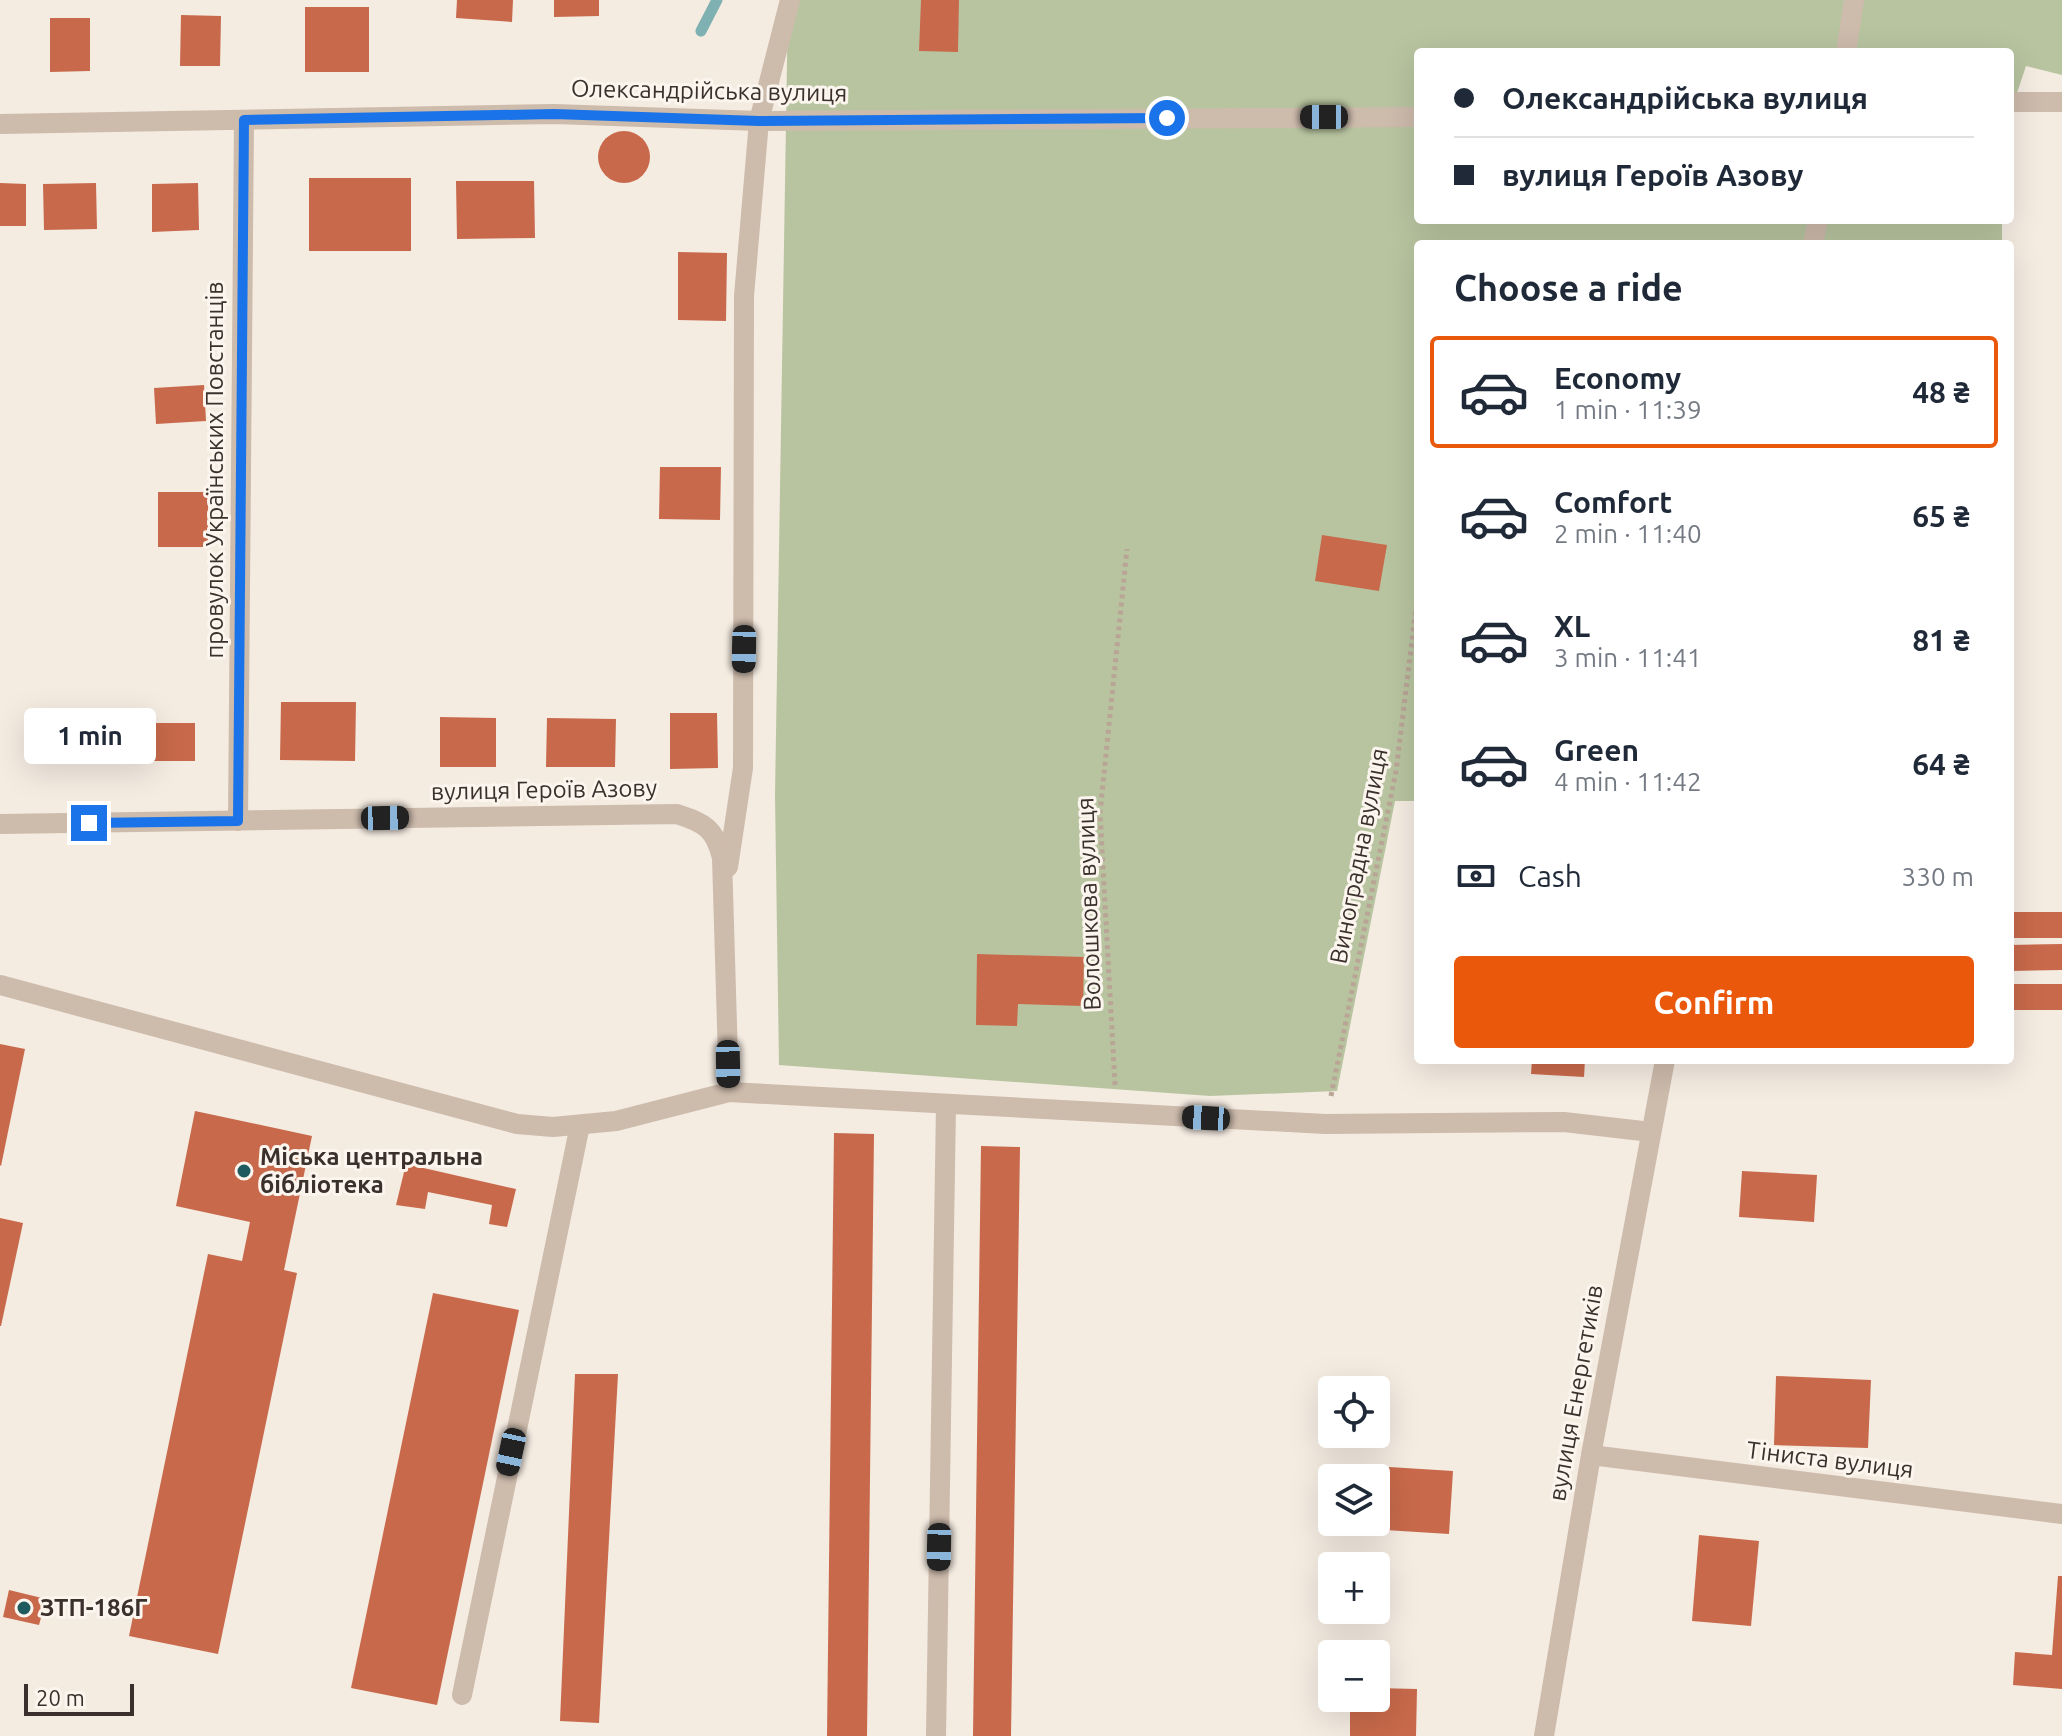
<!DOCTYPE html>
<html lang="en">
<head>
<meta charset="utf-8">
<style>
	:root { --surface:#fff; --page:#f2f2f3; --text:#1f2937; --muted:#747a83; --line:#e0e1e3; --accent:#ea580c }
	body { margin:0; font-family:Ubuntu,sans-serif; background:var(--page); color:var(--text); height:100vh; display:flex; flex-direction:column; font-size:30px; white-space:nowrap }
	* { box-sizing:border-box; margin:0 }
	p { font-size:26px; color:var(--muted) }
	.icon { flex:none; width:44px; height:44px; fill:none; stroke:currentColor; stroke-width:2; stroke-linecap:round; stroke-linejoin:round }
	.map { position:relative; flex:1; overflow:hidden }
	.sheet { position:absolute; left:1414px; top:240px; width:600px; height:824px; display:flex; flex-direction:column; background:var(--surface); border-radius:8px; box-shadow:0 8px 32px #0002 }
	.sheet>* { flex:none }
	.guide { position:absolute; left:1414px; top:48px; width:600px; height:176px; border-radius:8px; box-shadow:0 8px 32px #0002; display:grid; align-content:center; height:176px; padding:0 40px; background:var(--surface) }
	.controls { position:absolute; left:1318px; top:1376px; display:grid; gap:16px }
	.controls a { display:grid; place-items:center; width:72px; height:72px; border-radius:8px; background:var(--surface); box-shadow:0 8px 32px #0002; font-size:40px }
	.scale { position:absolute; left:24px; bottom:20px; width:110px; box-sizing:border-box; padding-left:8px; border:4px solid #3b302b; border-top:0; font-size:22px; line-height:28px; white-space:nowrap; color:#3b302b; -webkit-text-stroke:6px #fbf5ee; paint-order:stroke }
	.end { position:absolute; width:36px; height:36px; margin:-18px; border:10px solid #1a73e8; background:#fff; box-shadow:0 0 0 4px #fff }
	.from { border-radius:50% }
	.bubble { position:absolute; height:56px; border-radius:8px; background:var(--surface); box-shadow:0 8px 32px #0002; font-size:26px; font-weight:600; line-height:56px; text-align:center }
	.car { position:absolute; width:24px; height:48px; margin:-24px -12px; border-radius:10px; box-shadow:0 0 6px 2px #0007; background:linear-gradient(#222 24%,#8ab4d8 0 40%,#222 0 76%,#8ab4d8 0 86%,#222 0) }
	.guide b { display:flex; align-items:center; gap:28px; height:76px; font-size:30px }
	.guide b+b { border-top:2px solid var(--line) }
	.guide i { width:20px; height:20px; background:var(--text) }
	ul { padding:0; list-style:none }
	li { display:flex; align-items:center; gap:24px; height:112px; margin:0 16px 12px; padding:0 24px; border:4px solid transparent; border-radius:8px }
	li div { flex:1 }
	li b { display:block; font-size:30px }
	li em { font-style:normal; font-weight:600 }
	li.current { border-color:var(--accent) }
	li>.icon { width:72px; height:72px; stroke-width:1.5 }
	h2 { padding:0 40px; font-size:36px; line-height:96px }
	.pay { display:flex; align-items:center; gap:20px; height:88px; padding:0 40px; font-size:30px }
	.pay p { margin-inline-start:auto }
	.action { display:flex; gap:16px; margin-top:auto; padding:16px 40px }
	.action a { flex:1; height:92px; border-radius:8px; background:var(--accent); color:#fff; font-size:32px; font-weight:600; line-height:92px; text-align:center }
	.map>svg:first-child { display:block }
	.green { fill:#b8c4a0 }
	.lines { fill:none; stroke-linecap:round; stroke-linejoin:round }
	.stream { stroke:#7fb0b2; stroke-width:11 }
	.building { fill:#c8694b }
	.path { stroke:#b9a596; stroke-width:5; stroke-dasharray:4 4; stroke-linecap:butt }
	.minor { stroke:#cdbbac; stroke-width:20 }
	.route { stroke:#1a73e8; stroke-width:10 }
	.poi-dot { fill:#1f5a5e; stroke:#fbf5ee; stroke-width:3 }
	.labels { text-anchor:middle; stroke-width:6; stroke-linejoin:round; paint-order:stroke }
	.street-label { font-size:24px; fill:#3b302b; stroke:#fbf5ee }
	.poi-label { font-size:24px; font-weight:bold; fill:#3b302b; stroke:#fbf5ee; text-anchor:start }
</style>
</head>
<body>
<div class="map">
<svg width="2062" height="1736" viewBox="0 0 2062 1736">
	<rect width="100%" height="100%" fill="#f4ebe1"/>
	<path class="green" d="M788,0H2062V75L2026,66L2010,114V52H1418V220H2002V244H1418V801H1395L1337,1091L1210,1096L779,1065L775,795Z"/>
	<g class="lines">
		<path class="stream" d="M701,31L717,0"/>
	</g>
	<g class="building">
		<path d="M457,0H513L512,22L456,18Z"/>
		<path d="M554,0H599V16L554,17Z"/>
		<path d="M921,0H959L958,52L919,51Z"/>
		<rect x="305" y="7" width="64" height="65"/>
		<path d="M181,15L221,16L220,66H180Z"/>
		<path d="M50,18H90V71L50,72Z"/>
		<circle cx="624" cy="157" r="26"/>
		<rect x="309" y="178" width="102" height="73"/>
		<path d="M456,181H534L535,238L457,239Z"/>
		<path d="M0,183L26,184V226H0Z"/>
		<path d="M96,183L97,229L44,230L43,184Z"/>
		<path d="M198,183L199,230L152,232V184Z"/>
		<path d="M678,252L727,253L726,321L678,320Z"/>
		<path d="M204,385L206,421L156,424L154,388Z"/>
		<path d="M660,467H721L720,520L659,519Z"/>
		<rect x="158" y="492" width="50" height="55"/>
		<path d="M1322,535L1387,545L1379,591L1315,581Z"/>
		<path d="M281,702H356L355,761L280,760Z"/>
		<path d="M670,713H717L718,768L670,769Z"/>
		<path d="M440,717L496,718V767H440Z"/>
		<path d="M547,718L616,719L615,767H546Z"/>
		<rect x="145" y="723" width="50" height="38"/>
		<rect x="2011" y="912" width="51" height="26"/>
		<path d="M2062,944V970L2010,971V945Z"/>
		<path d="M977,954L1084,957L1083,1006L1018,1004L1017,1026L976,1025Z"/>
		<rect x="2010" y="984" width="52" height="26"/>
		<path d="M0,1044L25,1049L1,1166L0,1165Z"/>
		<path d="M1532,1060H1585L1584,1077L1531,1074Z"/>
		<path d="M195,1111L312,1136L284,1270L297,1273L218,1654L129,1636L208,1254L242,1261L250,1222L176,1206Z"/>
		<path d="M834,1133L874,1134L867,1736H827Z"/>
		<path d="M981,1146L1020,1147L1011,1736H973Z"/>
		<path d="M406,1164L516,1189L507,1227L489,1224L492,1205L428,1192L425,1209L396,1205Z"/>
		<path d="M1742,1171L1817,1175L1814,1222L1739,1217Z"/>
		<path d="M0,1218L23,1223L1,1326H0Z"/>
		<path d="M433,1293L519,1310L437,1705L351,1688Z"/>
		<path d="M575,1374H618L599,1723L560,1721Z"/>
		<path d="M1776,1376L1871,1380L1868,1448L1774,1445Z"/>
		<path d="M1389,1467L1453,1471L1449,1534L1385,1530Z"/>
		<path d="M1699,1535L1759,1541L1751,1626L1692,1621Z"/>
		<path d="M2058,1576H2062V1689L2013,1685L2015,1652L2052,1655Z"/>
		<path d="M9,1590L46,1599L39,1625L3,1617Z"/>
		<path d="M1376,1688L1417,1689L1416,1736H1350V1698H1376Z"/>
	</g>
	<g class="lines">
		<g class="path">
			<path d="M1115,1085L1100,813L1127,549"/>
			<path d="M1331,1096L1396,771L1418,592"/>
		</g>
		<g class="minor">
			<path d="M1846,52L1854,0"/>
			<path d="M2010,102H2062"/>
			<path d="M0,124L554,114L759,121L1418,117"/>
			<path d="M1813,244L1818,220"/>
			<path d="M238,821L244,120"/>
			<path d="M0,824L677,814C704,823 715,828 722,858L729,1092"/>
			<path d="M728,867L743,768L744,296L759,121L790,0"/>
			<path d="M0,985L517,1124L553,1127L616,1121L729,1092L1325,1124L1564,1122L1651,1132"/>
			<path d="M1591,1455L2062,1514"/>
			<path d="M462,1695L580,1125"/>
			<path d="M936,1736L946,1105"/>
			<path d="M1544,1736L1591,1455L1665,1060"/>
		</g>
	</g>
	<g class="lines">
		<path class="route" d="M89,823L238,821L244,120L554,114L759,121L1167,118"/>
	</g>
	<g class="poi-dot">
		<circle cx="244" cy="1171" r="8"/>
		<circle cx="24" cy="1608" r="8"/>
	</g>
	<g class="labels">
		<g class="street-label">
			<text transform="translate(709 91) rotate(1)" y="8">Олександрійська вулиця</text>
			<text transform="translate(215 470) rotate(-90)" y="8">провулок Українських Повстанців</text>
			<text transform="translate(544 790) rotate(-1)" y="8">вулиця Героїв Азову</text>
			<text transform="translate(1359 856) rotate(-79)" y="8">Виноградна вулиця</text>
			<text transform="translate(1089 904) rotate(-92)" y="8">Волошкова вулиця</text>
			<text transform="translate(1576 1393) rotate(-80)" y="8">вулиця Енергетиків</text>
			<text transform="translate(1830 1460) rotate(7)" y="8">Тіниста вулиця</text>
		</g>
		<g class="poi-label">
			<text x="260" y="1165">Міська центральна<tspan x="260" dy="28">бібліотека</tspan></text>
			<text x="40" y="1616">ЗТП-186Г</text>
		</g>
	</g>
</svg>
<div class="controls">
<a><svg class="icon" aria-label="locate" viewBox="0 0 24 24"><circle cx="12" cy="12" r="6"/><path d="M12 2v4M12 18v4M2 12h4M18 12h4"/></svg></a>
<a><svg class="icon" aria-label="layers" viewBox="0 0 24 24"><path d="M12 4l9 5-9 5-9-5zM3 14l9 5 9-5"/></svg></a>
<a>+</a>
<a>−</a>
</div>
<div class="scale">20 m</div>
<i class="end from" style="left:1167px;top:118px"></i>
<i class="end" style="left:89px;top:823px"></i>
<div class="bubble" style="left:24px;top:708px;width:132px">1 min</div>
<i class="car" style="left:1324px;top:117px;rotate:270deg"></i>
<i class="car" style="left:744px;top:649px;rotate:181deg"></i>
<i class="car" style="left:385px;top:818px;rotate:89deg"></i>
<i class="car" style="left:728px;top:1064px;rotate:179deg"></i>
<i class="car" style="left:1206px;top:1118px;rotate:273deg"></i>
<i class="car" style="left:511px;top:1452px;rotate:192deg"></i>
<i class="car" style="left:939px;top:1547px;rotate:181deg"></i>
<div class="guide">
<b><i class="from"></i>Олександрійська вулиця</b>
<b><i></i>вулиця Героїв Азову</b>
</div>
<section class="sheet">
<h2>Choose a ride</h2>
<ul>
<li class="current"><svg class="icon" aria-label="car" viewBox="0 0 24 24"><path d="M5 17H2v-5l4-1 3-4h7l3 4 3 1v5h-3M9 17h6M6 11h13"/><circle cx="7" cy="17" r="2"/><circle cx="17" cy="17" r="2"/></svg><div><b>Economy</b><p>1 min · 11:39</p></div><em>48 ₴</em></li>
<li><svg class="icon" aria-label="car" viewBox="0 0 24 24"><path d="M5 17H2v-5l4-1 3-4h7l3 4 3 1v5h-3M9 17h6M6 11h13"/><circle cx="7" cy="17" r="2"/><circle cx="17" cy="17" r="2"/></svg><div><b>Comfort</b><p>2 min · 11:40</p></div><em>65 ₴</em></li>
<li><svg class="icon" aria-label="car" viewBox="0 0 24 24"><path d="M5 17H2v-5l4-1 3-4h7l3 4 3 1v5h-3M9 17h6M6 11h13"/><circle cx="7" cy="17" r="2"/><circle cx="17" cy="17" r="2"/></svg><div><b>XL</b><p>3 min · 11:41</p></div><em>81 ₴</em></li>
<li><svg class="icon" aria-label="car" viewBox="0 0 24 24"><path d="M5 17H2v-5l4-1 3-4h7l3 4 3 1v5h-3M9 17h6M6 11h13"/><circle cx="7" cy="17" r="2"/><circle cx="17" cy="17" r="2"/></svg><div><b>Green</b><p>4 min · 11:42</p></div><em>64 ₴</em></li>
</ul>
<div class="pay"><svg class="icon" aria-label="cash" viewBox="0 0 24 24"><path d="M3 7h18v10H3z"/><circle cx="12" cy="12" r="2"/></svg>Cash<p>330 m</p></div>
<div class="action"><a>Confirm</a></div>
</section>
</div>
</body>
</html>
